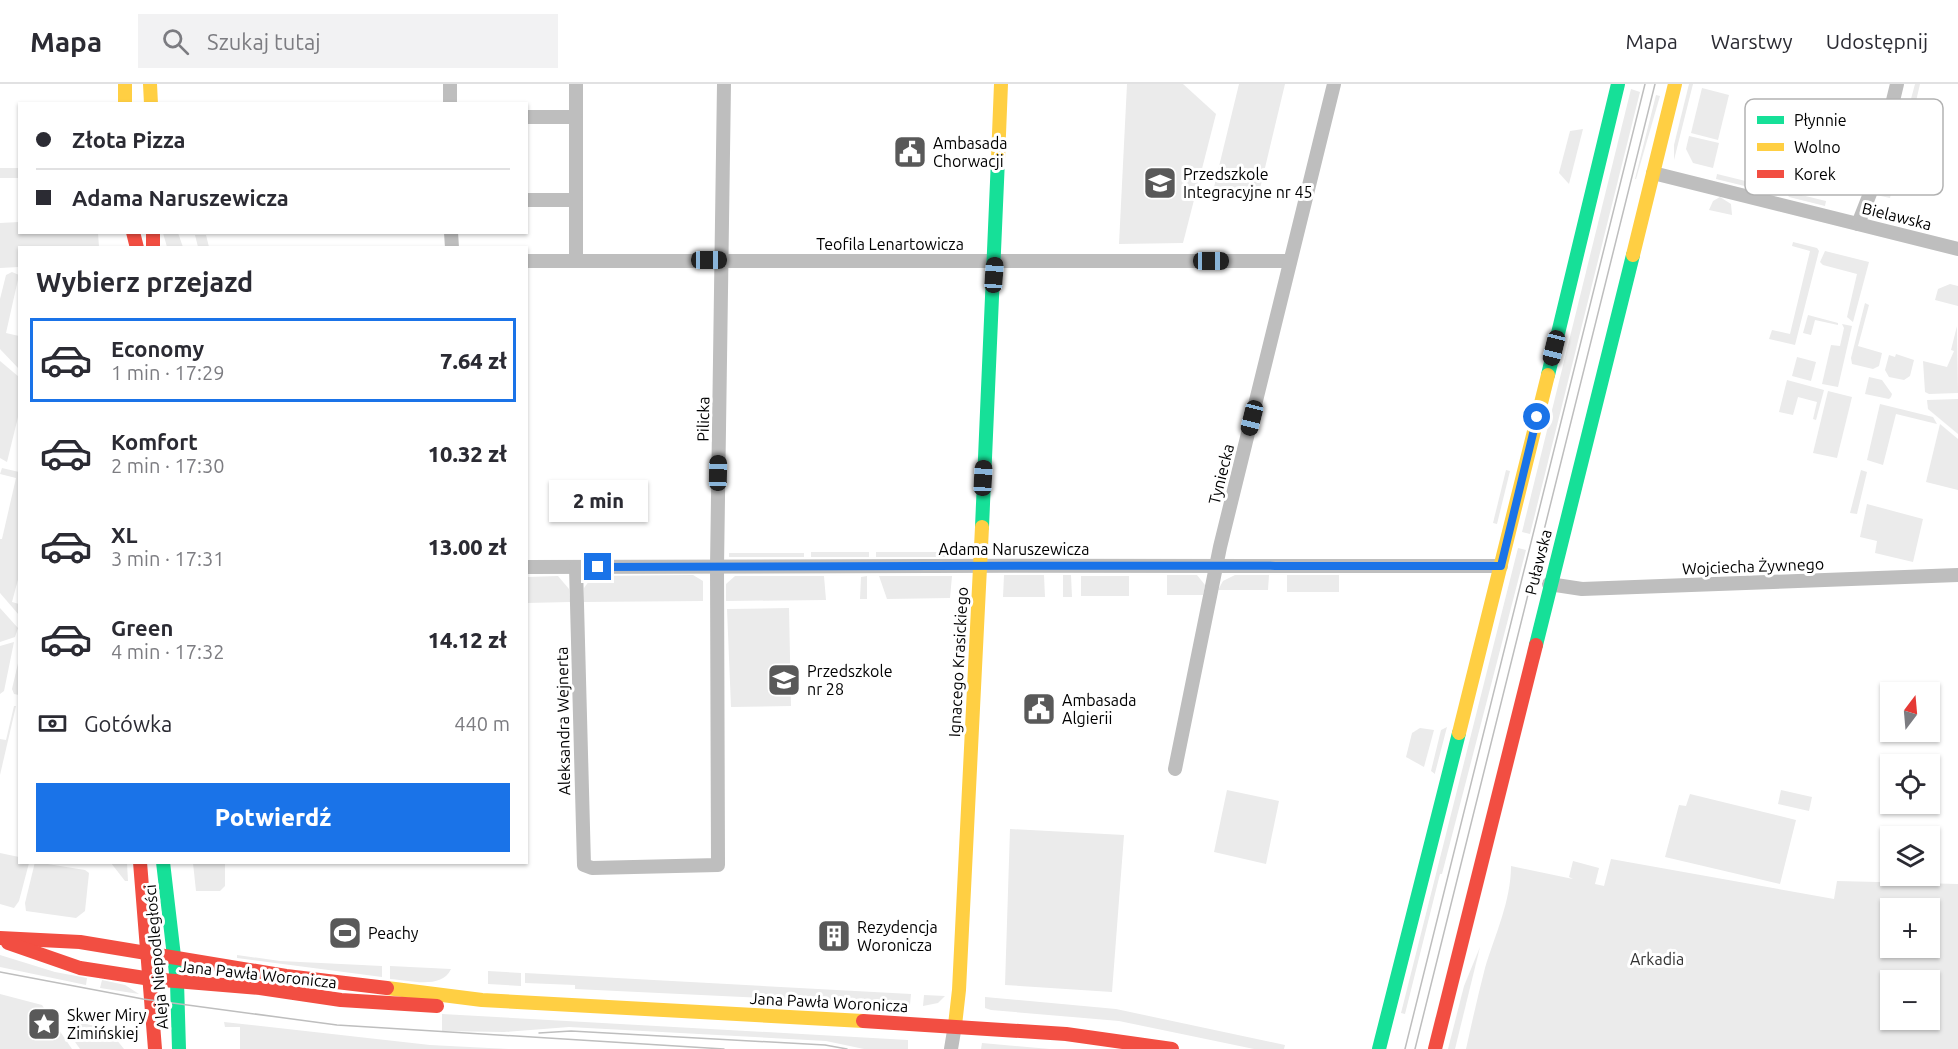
<!DOCTYPE html>
<html lang="pl">
<head>
<meta charset="utf-8">
<style>
	:root { --surface:#fff; --page:#f2f2f3; --text:#2b2b33; --muted:#7c7c81; --line:#e1e1e2; --accent:#1a73e8 }
	body { margin:0; font-family:Ubuntu,sans-serif; background:var(--page); color:var(--text); height:100vh; display:flex; flex-direction:column; font-size:22px; white-space:nowrap }
	* { box-sizing:border-box; margin:0 }
	p { font-size:20px; color:var(--muted) }
	.icon { flex:none; width:33px; height:33px; fill:none; stroke:currentColor; stroke-width:2; stroke-linecap:round; stroke-linejoin:round }
	.map { position:relative; flex:1; overflow:hidden }
	.panel { position:absolute; left:18px; top:162px; width:510px; height:618px; display:flex; flex-direction:column; background:var(--surface); border-radius:0px; box-shadow:0 2px 4px #0004 }
	.panel>* { flex:none }
	.hud { position:absolute; left:18px; top:18px; width:510px; height:132px; border-radius:0px; box-shadow:0 2px 4px #0004; display:grid; align-content:center; height:132px; padding:0 18px; background:var(--surface) }
	.needle { width:39px; rotate:16deg }
	.buttons { position:absolute; left:1880px; top:598px; display:grid; gap:12px }
	.buttons a { display:grid; place-items:center; width:60px; height:60px; border-radius:0px; background:var(--surface); box-shadow:0 2px 4px #0004; font-size:30px }
	.end { position:absolute; width:27px; height:27px; margin:-14px; border:8px solid #1a73e8; background:#fff; box-shadow:0 0 0 3px #fff }
	.from { border-radius:50% }
	.bubble { position:absolute; height:42px; border-radius:0px; background:var(--surface); box-shadow:0 2px 4px #0004; font-size:20px; font-weight:800; line-height:42px; text-align:center }
	.car { position:absolute; width:18px; height:36px; margin:-18px -9px; border-radius:8px; box-shadow:0 0 4px 2px #0007; background:linear-gradient(#222 24%,#8ab4d8 0 40%,#222 0 76%,#8ab4d8 0 86%,#222 0) }
	.hud b { display:flex; align-items:center; gap:21px; height:57px; font-size:22px }
	.hud b+b { border-top:2px solid var(--line) }
	.hud i { width:15px; height:15px; background:var(--text) }
	ul { padding:0; list-style:none }
	li { display:flex; align-items:center; gap:18px; height:84px; margin:0 12px 9px; padding:0 6px; border:3px solid transparent; border-radius:0px }
	li div { flex:1 }
	li b { display:block; font-size:22px }
	li em { font-style:normal; font-weight:800 }
	li.current { border-color:var(--accent) }
	li>.icon { width:54px; height:54px; stroke-width:1.5 }
	h2 { padding:0 18px; font-size:27px; line-height:72px }
	.pay { display:flex; align-items:center; gap:15px; height:66px; padding:0 18px; font-size:22px }
	.pay p { margin-inline-start:auto }
	.action { display:flex; gap:12px; margin-top:auto; padding:12px 18px }
	.action a { flex:1; height:69px; border-radius:0px; background:var(--accent); color:#fff; font-size:24px; font-weight:800; line-height:69px; text-align:center }
	header { display:flex; align-items:center; gap:36px; box-sizing:border-box; height:84px; padding:0 30px; background:var(--surface); border-bottom:2px solid var(--line) }
	header strong { font-size:28px }
	nav { display:flex; gap:33px; margin-inline-start:auto; font-size:21px }
	.search { width:420px; height:54px; background:var(--page); display:flex; align-items:center; gap:15px; box-sizing:border-box; padding:0 21px; border-radius:0px; color:var(--muted); font-size:22px }
	.map>svg:first-child { display:block }
	.green { fill:#ebebeb; fill-rule:evenodd }
	.lines { fill:none; stroke-linecap:round; stroke-linejoin:round }
	.street { stroke:#bebebe; stroke-width:14 }
	.fast { stroke:#16e098; stroke-width:14 }
	.slow { stroke:#ffcf43; stroke-width:14 }
	.jam { stroke:#f24e42; stroke-width:14 }
	.tram { stroke:#bebebe; stroke-width:1.5 }
	.route { stroke:#1a73e8; stroke-width:8 }
	.labels { text-anchor:middle; stroke-width:6; stroke-linejoin:round; paint-order:stroke }
	.poi-label { font-size:16px; fill:#000; stroke:#fff; text-anchor:start }
	.street-label { font-size:16px; fill:#000; stroke:#fff }
	.park-label { font-size:16px; fill:#323232; stroke:#fff }
	.key { fill:#fff; stroke:#b2b2b2; stroke-width:1.5 }
	.key-label { font-size:16px; fill:#000 }
</style>
</head>
<body>
<header>
<strong>Mapa</strong>
<div class="search"><svg class="icon" aria-label="search" viewBox="0 0 24 24"><circle cx="10" cy="10" r="6"/><path d="M15 15l6 6"/></svg>Szukaj tutaj</div>
<nav><a>Mapa</a><a>Warstwy</a><a>Udostępnij</a></nav>
</header>
<div class="map">
<svg width="1958" height="965" viewBox="0 0 1958 965">
	<rect width="100%" height="100%" fill="#fff"/>
	<g class="green">
		<path d="M1127,0H1183L1216,30L1183,159L1119,160Z"/>
		<path d="M1239,0H1285L1258,113L1214,103Z"/>
		<path d="M1689,0H1693L1674,76V61Z"/>
		<path d="M1915,0H1920L1910,43L1904,41Z"/>
		<path d="M1702,4L1729,11L1718,56L1691,49Z"/>
		<path d="M1631,5L1640,8L1530,450L1522,448Z"/>
		<path d="M1656,11L1660,12L1636,95H1635Z"/>
		<path d="M1583,45L1569,100L1559,89L1570,47Z"/>
		<path d="M1689,52L1719,59L1713,84L1693,79L1686,65Z"/>
		<path d="M1901,69L1890,114L1876,111L1886,74L1893,70Z"/>
		<rect x="0" y="84" width="19" height="10"/>
		<path d="M1717,90L1766,102L1765,107L1716,95Z"/>
		<path d="M1785,107L1826,117L1825,122L1789,113Z"/>
		<path d="M1720,113L1731,120L1732,131L1709,126L1713,117Z"/>
		<path d="M19,138L20,148L98,149L99,163L20,164L19,183L0,184V139Z"/>
		<path d="M163,149H178L183,163H167Z"/>
		<path d="M195,151H206L209,163H198Z"/>
		<path d="M1793,158L1817,164L1819,167L1795,261L1769,255L1772,246L1790,250L1810,167L1792,162Z"/>
		<path d="M1825,167L1869,178L1853,238L1847,233L1857,190L1823,181L1820,178Z"/>
		<path d="M12,188L19,191L6,249L19,252V285L0,265V215L6,191Z"/>
		<path d="M1950,200L1958,202V222L1935,216L1938,205Z"/>
		<path d="M1865,219L1869,221L1858,262L1882,269L1879,282L1873,285L1852,280L1851,274Z"/>
		<path d="M1808,231L1838,239V241L1815,236L1811,251L1803,249Z"/>
		<path d="M1842,240L1852,242L1838,303L1822,300L1831,261L1840,262L1844,244Z"/>
		<path d="M1957,242L1958,309L1929,310L1925,308L1923,277L1947,283L1954,267L1951,266Z"/>
		<path d="M1896,270L1914,276L1910,292L1904,296L1889,293L1885,286L1889,271L1895,273Z"/>
		<path d="M1797,273L1816,278L1811,297L1792,292Z"/>
		<path d="M0,277L19,293V329L7,378L0,374Z"/>
		<path d="M1869,293L1882,296L1892,310L1891,313L1889,315L1865,310Z"/>
		<path d="M1787,296L1824,306L1816,336L1813,335L1817,318L1798,313L1793,331L1779,328Z"/>
		<path d="M1828,307L1852,313L1837,374L1813,369Z"/>
		<path d="M1958,315V350L1928,325L1927,316Z"/>
		<path d="M1880,320L1933,333L1937,340L1896,330L1883,381L1867,376Z"/>
		<path d="M1940,340L1958,355V406L1926,398Z"/>
		<path d="M2,384L19,388L20,488L12,518L19,520V531L0,509V455H2L16,394L0,390Z"/>
		<path d="M1506,386L1510,387L1497,440L1493,439Z"/>
		<path d="M1861,386L1867,388L1857,430L1850,429Z"/>
		<path d="M1867,420L1923,435L1913,478L1875,469L1877,457L1860,453Z"/>
		<path d="M1518,464L1526,466L1442,790H1440L1405,930L1401,929Z"/>
		<rect x="811" y="468" width="58" height="5"/>
		<path d="M876,468H951L950,473H876Z"/>
		<rect x="729" y="469" width="75" height="4"/>
		<path d="M693,491L703,497V517L584,518V504L592,493L595,492Z"/>
		<path d="M1004,491H1044L1045,513H1003Z"/>
		<path d="M1063,491H1071L1072,513H1063Z"/>
		<path d="M1167,491H1197L1205,501L1203,511H1167Z"/>
		<path d="M1235,491H1269L1268,506H1218L1223,497Z"/>
		<rect x="1287" y="491" width="52" height="17"/>
		<path d="M558,492L569,505L570,518L527,519V493Z"/>
		<path d="M735,492H824L826,516L726,517V500Z"/>
		<path d="M867,492V515H860L861,493Z"/>
		<path d="M879,492H952L950,514L887,515Z"/>
		<rect x="1081" y="492" width="48" height="20"/>
		<path d="M0,524L18,544L15,553L0,558Z"/>
		<path d="M789,524L791,622L731,623L727,525Z"/>
		<path d="M14,558L4,607L0,610V562Z"/>
		<path d="M19,575L20,609L19,611L14,610L12,605Z"/>
		<path d="M14,622H16L0,691V655L6,656Z"/>
		<path d="M1447,643L1435,689V690L1431,687L1441,646Z"/>
		<path d="M1420,644L1434,646L1424,683L1406,673L1412,649Z"/>
		<path d="M1227,706L1279,717L1266,780L1214,768Z"/>
		<path d="M1781,706L1812,713L1809,727L1778,720Z"/>
		<path d="M1690,710L1796,736L1780,800L1665,773L1679,721L1686,722Z"/>
		<path d="M1010,745L1124,751L1112,908L1005,901Z"/>
		<path d="M0,769L19,773L20,778L29,779L19,817L14,824L0,820Z"/>
		<path d="M1611,775L1834,815L1837,797L1958,800V965H1466C1472,938 1478,911 1485,884C1495,851 1511,817 1511,782L1573,795L1569,793L1573,777L1599,784L1595,800L1604,802ZM1890,825H1929V864H1890ZM1890,897H1929V936H1890Z"/>
		<path d="M35,778L85,786L89,789L85,827L76,834L26,827L25,819Z"/>
		<path d="M111,779H127L128,797H125Z"/>
		<path d="M193,779H225V802L220,807H196Z"/>
		<path d="M1480,863L1455,965H1448L1464,902Z"/>
		<path d="M0,871L55,888L87,894L86,901L0,883Z"/>
		<path d="M237,871L280,877L382,882V893L237,874Z"/>
		<path d="M390,882L451,885C442,906 408,896 390,895Z"/>
		<path d="M488,887L521,889V902L488,900Z"/>
		<path d="M525,889L911,910L910,921L575,905V901L525,899Z"/>
		<path d="M102,896L125,901L139,910L100,904Z"/>
		<path d="M0,910L42,921L72,965H0Z"/>
		<path d="M924,911L945,912L938,919L923,922Z"/>
		<path d="M985,913L1116,925L1285,961L1284,965H1254L1119,937L991,926L985,924Z"/>
		<path d="M442,930L908,956V965H864L826,957L569,943L504,948L442,947Z"/>
		<path d="M69,936L108,945L124,965H80L66,945Z"/>
		<path d="M224,938L430,961L509,965H240V943H225Z"/>
		<path d="M982,959L1050,965H981Z"/>
	</g>
	<g class="lines">
		<g class="street">
			<path d="M450,0V20"/>
			<path d="M576,0V176"/>
			<path d="M526,33H575"/>
			<path d="M1653,89L1958,165"/>
			<path d="M526,116H576"/>
			<path d="M1858,140L1871,107L1897,0"/>
			<path d="M451,148L452,164"/>
			<path d="M526,177H1290"/>
			<path d="M526,483C851,481 1176,482 1501,482"/>
			<path d="M576,483L584,781L592,784L718,781L717,483L724,0"/>
			<path d="M1549,500L1582,505L1958,491"/>
			<path d="M1175,685L1220,463L1334,0"/>
			<path d="M951,965L955,941"/>
		</g>
		<g class="fast">
			<path d="M1548,291L1618,0"/>
			<path d="M982,443L998,75"/>
			<path d="M1536,561L1633,171"/>
			<path d="M163,778L177,898L179,965"/>
			<path d="M1379,965L1459,649"/>
		</g>
		<g class="slow">
			<path d="M125,0V20"/>
			<path d="M150,0L151,20"/>
			<path d="M998,75L1001,0"/>
			<path d="M1633,171L1675,0"/>
			<path d="M1459,649L1548,291"/>
			<path d="M387,904L482,916L863,937"/>
			<path d="M955,941L959,906L982,443"/>
		</g>
		<g class="jam">
			<path d="M133,148L137,164"/>
			<path d="M153,148V164"/>
			<path d="M140,778L155,965"/>
			<path d="M0,854L80,858L286,892L387,904"/>
			<path d="M8,859L80,884L151,895L260,904L341,916L437,922"/>
			<path d="M863,937L1066,950L1172,965"/>
			<path d="M1435,965L1536,561"/>
		</g>
		<g class="tram">
			<path d="M0,888L143,915L337,941L724,965"/>
			<path d="M539,949L571,947L825,961L847,965"/>
			<path d="M1405,965L1645,0"/>
			<path d="M1415,965L1655,0"/>
		</g>
	</g>
	<g class="lines">
		<path class="route" d="M598,483C899,481 1200,482 1501,482L1537,333"/>
	</g>
	<defs>
		<g id="civic-square" transform="scale(1.725)"><rect x="-9" y="-9" width="18" height="18" rx="4" fill="#595959" stroke="#fff"/><path d="M-.6-6.5H3V-4.5H.6V-3L4-1V1h2V6H-6V1h2V-1L-.6-3ZM-1.2 2.5V6h2.4V2.5Z" fill="#fff"/></g>
		<g id="school-square" transform="scale(1.725)"><rect x="-9" y="-9" width="18" height="18" rx="4" fill="#595959" stroke="#fff"/><path d="M0-5L7-2L0 1L-7-2ZM-4 1L0 2.5L4 1V4Q0 6-4 4Z" fill="#fff"/></g>
		<g id="stadium-square" transform="scale(1.725)"><rect x="-9" y="-9" width="18" height="18" rx="4" fill="#595959" stroke="#fff"/><path d="M0-5a6.5 5 0 1 0 0 10a6.5 5 0 1 0 0-10ZM-3.5-1.8h7v3.6h-7Z" fill="#fff"/></g>
		<g id="building-square" transform="scale(1.725)"><rect x="-9" y="-9" width="18" height="18" rx="4" fill="#595959" stroke="#fff"/><path d="M-4-6H4V6H1V3H-1V6H-4ZM-2.5-4.3h1.7v1.8h-1.7ZM.8-4.3h1.7v1.8H.8ZM-2.5-1h1.7V.8h-1.7ZM.8-1h1.7V.8H.8Z" fill="#fff"/></g>
		<g id="sight-square" transform="scale(1.725)"><rect x="-9" y="-9" width="18" height="18" rx="4" fill="#595959" stroke="#fff"/><path d="M0-6L1.8-2.2L6-1.7L2.9 1.2L3.7 5.4L0 3.3L-3.7 5.4L-2.9 1.2L-6-1.7L-1.8-2.2Z" fill="#fff"/></g>
	</defs>
	<g fill-rule="evenodd">
		<use href="#civic-square" x="910" y="68"/>
		<use href="#school-square" x="1160" y="99"/>
		<use href="#school-square" x="784" y="596"/>
		<use href="#civic-square" x="1039" y="625"/>
		<use href="#stadium-square" x="345" y="849"/>
		<use href="#building-square" x="834" y="852"/>
		<use href="#sight-square" x="44" y="940"/>
	</g>
	<g class="labels">
		<g class="poi-label">
			<text x="933" y="65">Ambasada<tspan x="933" dy="18">Chorwacji</tspan></text>
			<text x="1183" y="96">Przedszkole<tspan x="1183" dy="18">Integracyjne nr 45</tspan></text>
			<text x="807" y="593">Przedszkole<tspan x="807" dy="18">nr 28</tspan></text>
			<text x="1062" y="622">Ambasada<tspan x="1062" dy="18">Algierii</tspan></text>
			<text x="857" y="849">Rezydencja<tspan x="857" dy="18">Woronicza</tspan></text>
			<text x="368" y="855">Peachy</text>
			<text x="67" y="937">Skwer Miry<tspan x="67" dy="18">Zimińskiej</tspan></text>
		</g>
		<g class="street-label">
			<text transform="translate(1897 132) rotate(14)" y="6">Bielawska</text>
			<text x="890" y="166">Teofila Lenartowicza</text>
			<text transform="translate(703 335) rotate(-89)" y="6">Pilicka</text>
			<text transform="translate(1221 390) rotate(-76)" y="6">Tyniecka</text>
			<text x="1014" y="471">Adama Naruszewicza</text>
			<text transform="translate(1538 478) rotate(-76)" y="6">Puławska</text>
			<text transform="translate(1753 482) rotate(-2)" y="6">Wojciecha Żywnego</text>
			<text transform="translate(958 578) rotate(-87)" y="6">Ignacego Krasickiego</text>
			<text transform="translate(563 637) rotate(-91)" y="6">Aleksandra Wejnerta</text>
			<text transform="translate(156 873) rotate(-95)" y="6">Aleja Niepodległości</text>
			<text transform="translate(258 890) rotate(6)" y="6">Jana Pawła Woronicza</text>
			<text transform="translate(829 918) rotate(3)" y="6">Jana Pawła Woronicza</text>
		</g>
		<g class="park-label">
			<text x="1657" y="881">Arkadia</text>
		</g>
	</g>
	<rect x="1745" y="15" width="198" height="96" rx="9" class="key"/>
	<rect x="1757" y="32" width="27" height="8" fill="#16e098"/>
	<rect x="1757" y="59" width="27" height="8" fill="#ffcf43"/>
	<rect x="1757" y="86" width="27" height="8" fill="#f24e42"/>
	<g class="key-label">
		<text x="1794" y="42">Płynnie</text>
		<text x="1794" y="69">Wolno</text>
		<text x="1794" y="96">Korek</text>
	</g>
</svg>
<div class="buttons">
<a><svg class="needle" viewBox="-14 -14 28 28"><path d="M0-13l5 13h-10z" fill="#e53935"/><path d="M0 13l5-13h-10z" fill="#7c7c81"/></svg></a>
<a><svg class="icon" aria-label="locate" viewBox="0 0 24 24"><circle cx="12" cy="12" r="6"/><path d="M12 2v4M12 18v4M2 12h4M18 12h4"/></svg></a>
<a><svg class="icon" aria-label="layers" viewBox="0 0 24 24"><path d="M12 4l9 5-9 5-9-5zM3 14l9 5 9-5"/></svg></a>
<a>+</a>
<a>−</a>
</div>
<i class="end from" style="left:1537px;top:333px"></i>
<i class="end" style="left:598px;top:483px"></i>
<div class="bubble" style="left:549px;top:396px;width:99px">2 min</div>
<i class="car" style="left:709px;top:176px;rotate:90deg"></i>
<i class="car" style="left:1211px;top:177px;rotate:90deg"></i>
<i class="car" style="left:994px;top:191px;rotate:4deg"></i>
<i class="car" style="left:1554px;top:264px;rotate:194deg"></i>
<i class="car" style="left:1252px;top:334px;rotate:194deg"></i>
<i class="car" style="left:718px;top:389px;rotate:1deg"></i>
<i class="car" style="left:983px;top:394px;rotate:3deg"></i>
<div class="hud">
<b><i class="from"></i>Złota Pizza</b>
<b><i></i>Adama Naruszewicza</b>
</div>
<section class="panel">
<h2>Wybierz przejazd</h2>
<ul>
<li class="current"><svg class="icon" aria-label="car" viewBox="0 0 24 24"><path d="M5 17H2v-5l4-1 3-4h7l3 4 3 1v5h-3M9 17h6M6 11h13"/><circle cx="7" cy="17" r="2"/><circle cx="17" cy="17" r="2"/></svg><div><b>Economy</b><p>1 min · 17:29</p></div><em>7.64 zł</em></li>
<li><svg class="icon" aria-label="car" viewBox="0 0 24 24"><path d="M5 17H2v-5l4-1 3-4h7l3 4 3 1v5h-3M9 17h6M6 11h13"/><circle cx="7" cy="17" r="2"/><circle cx="17" cy="17" r="2"/></svg><div><b>Komfort</b><p>2 min · 17:30</p></div><em>10.32 zł</em></li>
<li><svg class="icon" aria-label="car" viewBox="0 0 24 24"><path d="M5 17H2v-5l4-1 3-4h7l3 4 3 1v5h-3M9 17h6M6 11h13"/><circle cx="7" cy="17" r="2"/><circle cx="17" cy="17" r="2"/></svg><div><b>XL</b><p>3 min · 17:31</p></div><em>13.00 zł</em></li>
<li><svg class="icon" aria-label="car" viewBox="0 0 24 24"><path d="M5 17H2v-5l4-1 3-4h7l3 4 3 1v5h-3M9 17h6M6 11h13"/><circle cx="7" cy="17" r="2"/><circle cx="17" cy="17" r="2"/></svg><div><b>Green</b><p>4 min · 17:32</p></div><em>14.12 zł</em></li>
</ul>
<div class="pay"><svg class="icon" aria-label="cash" viewBox="0 0 24 24"><path d="M3 7h18v10H3z"/><circle cx="12" cy="12" r="2"/></svg>Gotówka<p>440 m</p></div>
<div class="action"><a>Potwierdź</a></div>
</section>
</div>
</body>
</html>
